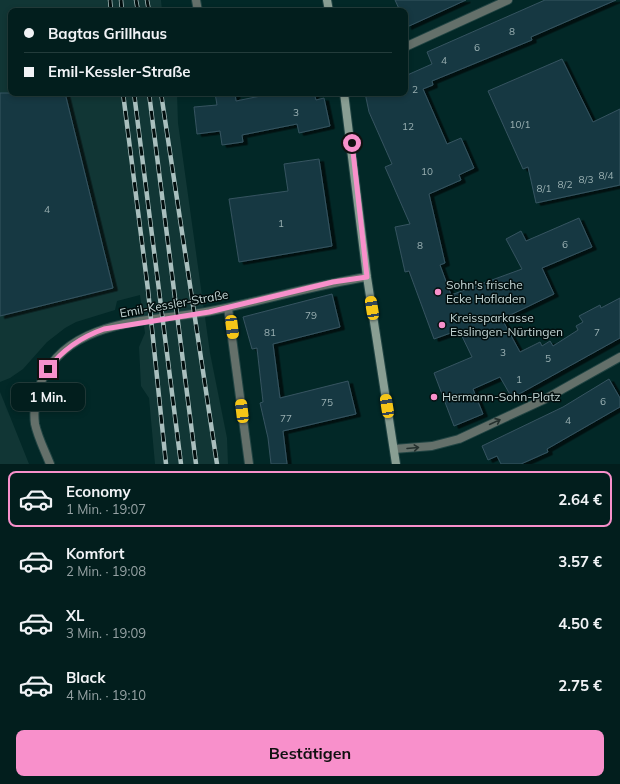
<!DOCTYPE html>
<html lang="de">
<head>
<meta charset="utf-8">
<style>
	:root { --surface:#021e1d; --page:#102b2a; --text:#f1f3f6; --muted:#96a2a4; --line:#233c3b; --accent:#f890cb }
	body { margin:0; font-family:Mulish,sans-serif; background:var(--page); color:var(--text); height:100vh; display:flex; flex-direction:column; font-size:15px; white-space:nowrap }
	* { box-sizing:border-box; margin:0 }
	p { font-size:13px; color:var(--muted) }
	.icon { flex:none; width:22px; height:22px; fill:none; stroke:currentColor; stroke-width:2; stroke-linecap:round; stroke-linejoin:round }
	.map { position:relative; height:464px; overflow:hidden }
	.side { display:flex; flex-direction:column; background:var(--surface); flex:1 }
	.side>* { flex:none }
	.guide { position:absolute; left:8px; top:8px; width:400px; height:88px; border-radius:8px; box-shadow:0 2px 6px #0003,0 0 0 1px var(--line); display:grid; align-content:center; height:88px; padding:0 16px; background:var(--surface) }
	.end { position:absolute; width:18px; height:18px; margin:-9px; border:5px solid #f890cb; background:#111; box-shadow:0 0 0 2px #111 }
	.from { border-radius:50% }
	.bubble { position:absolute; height:28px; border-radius:8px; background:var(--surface); box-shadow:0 2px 6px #0003,0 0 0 1px var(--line); font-size:13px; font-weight:700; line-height:28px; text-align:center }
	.car { position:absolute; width:12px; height:24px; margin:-12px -6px; border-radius:5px; box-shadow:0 0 3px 1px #0007; background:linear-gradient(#f5c518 24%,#345 0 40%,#f5c518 0 76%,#345 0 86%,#f5c518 0) }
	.guide b { display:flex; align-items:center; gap:14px; height:38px; font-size:15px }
	.guide b+b { border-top:1px solid var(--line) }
	.guide i { width:10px; height:10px; background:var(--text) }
	ul { padding:7px 0 0; list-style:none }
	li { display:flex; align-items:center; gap:12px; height:56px; margin:0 8px 6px; padding:0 8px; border:2px solid transparent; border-radius:8px }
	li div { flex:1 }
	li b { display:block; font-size:15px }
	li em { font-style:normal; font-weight:700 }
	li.selected { border-color:var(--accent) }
	li>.icon { width:36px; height:36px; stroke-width:1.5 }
	.action { display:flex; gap:8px; margin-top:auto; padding:8px 16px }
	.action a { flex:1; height:46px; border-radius:8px; background:var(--accent); color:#111; font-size:16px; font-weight:700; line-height:46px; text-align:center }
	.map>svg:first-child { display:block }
	.built { fill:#113635 }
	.building { fill:#193843; stroke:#355460; filter:url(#shadow) }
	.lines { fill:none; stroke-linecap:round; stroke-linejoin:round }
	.service-casing { stroke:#214443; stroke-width:10 }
	.minor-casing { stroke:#214443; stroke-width:10 }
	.secondary-casing { stroke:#214443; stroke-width:10 }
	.service { stroke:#64706a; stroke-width:8 }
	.minor { stroke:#64706a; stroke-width:8 }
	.secondary { stroke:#899e93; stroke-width:8 }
	.rail-casing { stroke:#a9bfbe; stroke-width:4.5 }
	.rail { stroke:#020e0e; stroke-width:3; stroke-dasharray:9; stroke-linecap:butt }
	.oneway { stroke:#24302e }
	.route { stroke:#f890cb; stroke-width:5 }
	.poi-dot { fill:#f890cb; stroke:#020e0e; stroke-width:1.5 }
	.labels { text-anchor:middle; stroke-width:3; stroke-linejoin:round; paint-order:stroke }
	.number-label { font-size:10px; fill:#9ab0b2 }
	.poi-label { font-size:12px; fill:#c5d8d7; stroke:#020e0e; text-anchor:start }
	.street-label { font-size:12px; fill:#c5d8d7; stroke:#020e0e }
</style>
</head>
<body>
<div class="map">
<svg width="620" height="464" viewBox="0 0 620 464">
	<defs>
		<filter id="shadow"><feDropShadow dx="4.5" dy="2.5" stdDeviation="0" flood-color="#0009"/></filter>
	</defs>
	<rect width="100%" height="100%" fill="#022827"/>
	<g class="built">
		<path d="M0,0H161L162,11H11V93H177L178,123L210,353L227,438L228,464H155L149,398L141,386L139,347L145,333L140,295L117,301L115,310L76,322L65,328L47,342L23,369L10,378L0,382Z"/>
		<path d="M0,392L9,414L29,464H0Z"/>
	</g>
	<g class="building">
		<path d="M395,0H466L407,27L405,11H400Z"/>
		<path d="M545,0H616L531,37L532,40L432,81L433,85L423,89L447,144L461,138L474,168L459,175L461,180L429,194L445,263L440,265L451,295L522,269L506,239L521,231L526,241L579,218L592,247L542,268L554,294L502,319L520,352L540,342L542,346L550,341L553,346L578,330L576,326L583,322L579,316L600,305L601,308L620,298V338L512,398L500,377L473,389L483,414L454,426L434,373L472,357L459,330L434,339L409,271L405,272L395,227L410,224L385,167L392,164L369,112L365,93H405V76L432,64L427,52Z"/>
		<path d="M562,59L593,122L620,109V185L536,203L528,167L523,169L488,91Z"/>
		<path d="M0,93H65L113,288L0,316Z"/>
		<path d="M215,93H235L236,101L275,93H314L316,100L324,98L330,126L299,133L297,124L242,135L243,142L222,145L220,131L197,134L194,107L217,105Z"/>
		<path d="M319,159L332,246L239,262L229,199L288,191L284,164Z"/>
		<path d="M332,294L340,327L273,344L280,398L348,381L356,414L283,431L287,464H271L268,438L260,403L263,402L257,348L252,349L243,317Z"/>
		<path d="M609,379L620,398V407L547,449L548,452L521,464H501L497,456L488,460L482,446L563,407Z"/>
	</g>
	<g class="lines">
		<g class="service-casing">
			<g id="service">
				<path d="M196,0L198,11"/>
				<path d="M228,308L249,464"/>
			</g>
		</g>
		<g class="minor-casing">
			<g id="minor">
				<path d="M405,47L508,0"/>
				<path d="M394,449L432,446L459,439L545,399L620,357"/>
				<path d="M50,464C45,451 38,438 35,424C33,409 36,394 42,380C70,317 154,322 211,311C263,301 314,285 367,277"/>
			</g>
		</g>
		<g class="secondary-casing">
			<g id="secondary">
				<path d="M327,0L329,11"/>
				<path d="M344,93L367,277L396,464"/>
			</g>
		</g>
		<use href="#service" class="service"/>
		<use href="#minor" class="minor"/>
		<use href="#secondary" class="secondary"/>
		<g class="rail-casing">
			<g id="rail">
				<path d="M110,0L111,11"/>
				<path d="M121,0L122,11"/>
				<path d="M136,0L138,11"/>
				<path d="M147,0L149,11"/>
				<path d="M123,93L148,290L166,464"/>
				<path d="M134,93L181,464"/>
				<path d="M149,93L196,464"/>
				<path d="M161,93L217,464"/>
			</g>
		</g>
		<use href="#rail" class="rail"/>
	</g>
	<defs><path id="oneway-shaft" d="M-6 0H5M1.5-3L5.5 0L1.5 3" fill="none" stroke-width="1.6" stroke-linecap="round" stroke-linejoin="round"/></defs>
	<g class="oneway">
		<use href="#oneway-shaft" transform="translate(495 422) rotate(-25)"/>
		<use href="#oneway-shaft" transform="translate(413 448) rotate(-5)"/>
	</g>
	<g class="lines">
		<path class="route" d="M48,369C63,349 81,337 104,329L209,312L333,282L367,277L352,143"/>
	</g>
	<g class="poi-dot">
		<circle cx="438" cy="292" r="4"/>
		<circle cx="442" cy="325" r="4"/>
		<circle cx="434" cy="397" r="4"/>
	</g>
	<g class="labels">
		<g class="number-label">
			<text x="512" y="35">8</text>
			<text x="477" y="51">6</text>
			<text x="444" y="64">4</text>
			<text x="415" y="93">2</text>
			<text x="296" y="116">3</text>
			<text x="520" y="128">10/1</text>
			<text x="408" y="130">12</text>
			<text x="427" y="175">10</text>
			<text x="606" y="179">8/4</text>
			<text x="586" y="183">8/3</text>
			<text x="565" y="188">8/2</text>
			<text x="544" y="192">8/1</text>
			<text x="47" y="213">4</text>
			<text x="281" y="227">1</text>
			<text x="565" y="248">6</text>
			<text x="420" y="249">8</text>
			<text x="311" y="319">79</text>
			<text x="270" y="336">81</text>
			<text x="597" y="336">7</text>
			<text x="503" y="356">3</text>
			<text x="548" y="362">5</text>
			<text x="519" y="383">1</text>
			<text x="603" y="405">6</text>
			<text x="327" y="406">75</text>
			<text x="286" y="422">77</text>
			<text x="568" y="424">4</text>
		</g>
		<g class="poi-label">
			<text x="446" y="289">Sohn's frische<tspan x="446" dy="14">Ecke Hofladen</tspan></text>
			<text x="450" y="322">Kreissparkasse<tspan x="450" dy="14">Esslingen-Nürtingen</tspan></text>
			<text x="442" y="401">Hermann-Sohn-Platz</text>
		</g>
		<g class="street-label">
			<text transform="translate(174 304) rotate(-10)" y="4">Emil-Kessler-Straße</text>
		</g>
	</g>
</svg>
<i class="end from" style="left:352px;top:143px"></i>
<i class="end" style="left:48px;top:369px"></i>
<div class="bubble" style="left:11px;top:383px;width:74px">1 Min.</div>
<i class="car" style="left:372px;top:308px;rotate:351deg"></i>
<i class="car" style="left:232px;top:327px;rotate:173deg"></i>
<i class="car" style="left:387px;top:406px;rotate:351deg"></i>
<i class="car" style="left:242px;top:411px;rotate:353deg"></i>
<div class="guide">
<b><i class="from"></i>Bagtas Grillhaus</b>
<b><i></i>Emil-Kessler-Straße</b>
</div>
</div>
<section class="side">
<ul>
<li class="selected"><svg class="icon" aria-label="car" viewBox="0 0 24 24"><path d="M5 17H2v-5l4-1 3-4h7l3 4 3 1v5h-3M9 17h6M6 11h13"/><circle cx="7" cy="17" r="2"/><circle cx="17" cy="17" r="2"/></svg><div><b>Economy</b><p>1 Min. · 19:07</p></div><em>2.64 €</em></li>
<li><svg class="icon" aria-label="car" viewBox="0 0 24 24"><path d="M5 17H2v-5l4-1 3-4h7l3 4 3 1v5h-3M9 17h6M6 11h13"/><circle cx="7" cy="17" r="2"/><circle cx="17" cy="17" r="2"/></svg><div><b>Komfort</b><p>2 Min. · 19:08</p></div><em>3.57 €</em></li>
<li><svg class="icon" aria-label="car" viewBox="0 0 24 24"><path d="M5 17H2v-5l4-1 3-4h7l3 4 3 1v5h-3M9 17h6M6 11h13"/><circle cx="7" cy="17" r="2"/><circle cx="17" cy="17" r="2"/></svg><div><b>XL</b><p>3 Min. · 19:09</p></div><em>4.50 €</em></li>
<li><svg class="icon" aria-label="car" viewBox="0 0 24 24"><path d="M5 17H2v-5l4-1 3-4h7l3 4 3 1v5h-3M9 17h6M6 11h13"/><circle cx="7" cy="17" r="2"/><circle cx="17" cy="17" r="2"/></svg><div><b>Black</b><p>4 Min. · 19:10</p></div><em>2.75 €</em></li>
</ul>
<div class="action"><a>Bestätigen</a></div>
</section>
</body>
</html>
